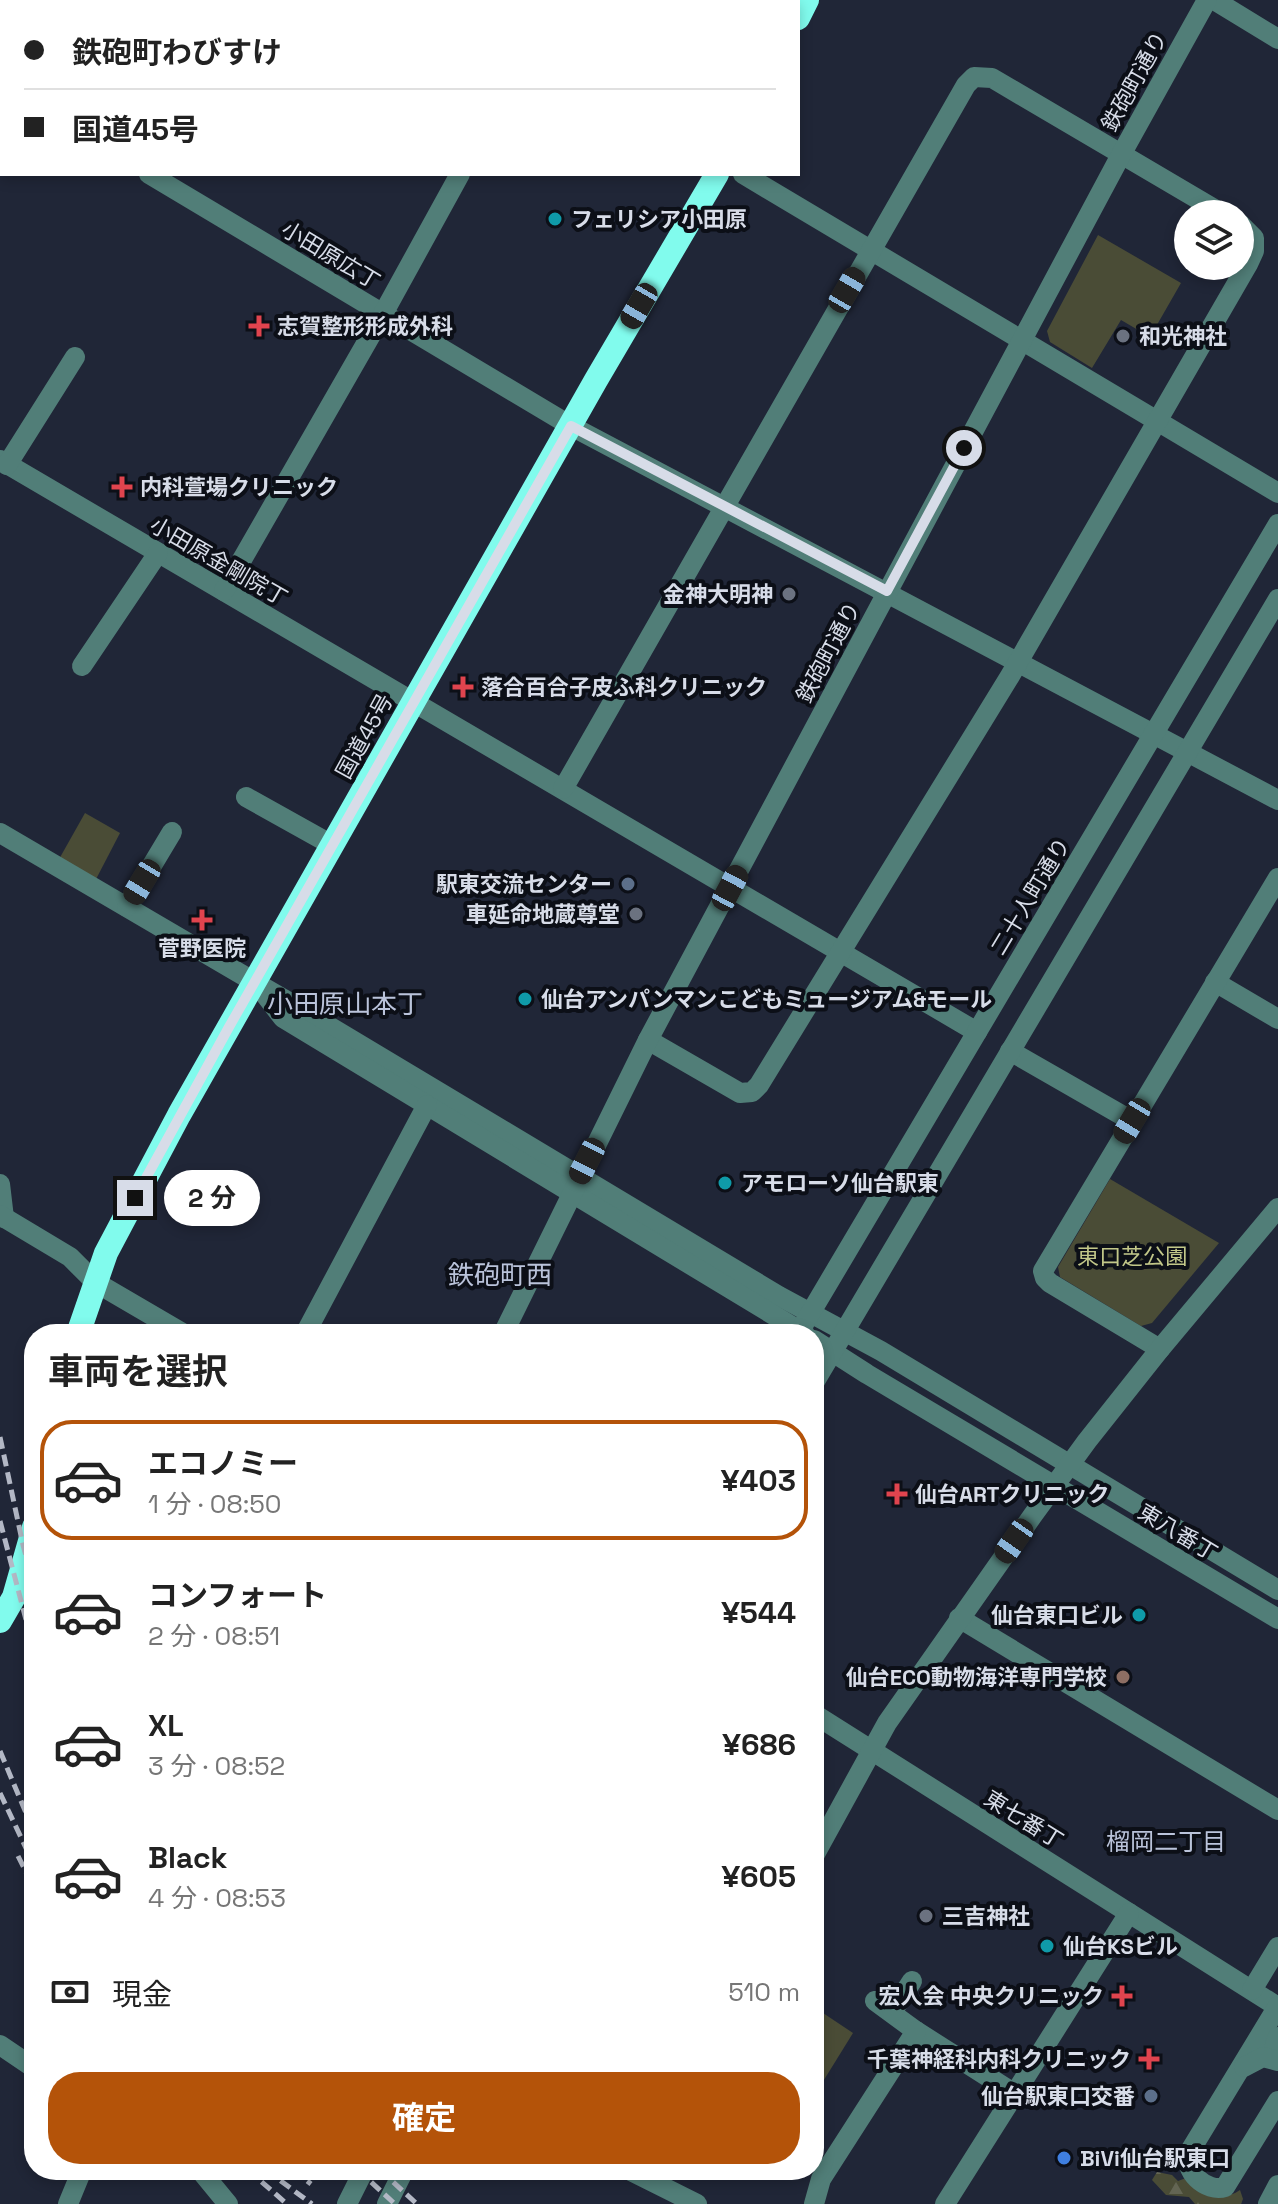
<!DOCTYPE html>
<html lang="ja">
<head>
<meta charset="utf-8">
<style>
	:root { --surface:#fff; --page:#f6f6f6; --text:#222; --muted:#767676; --line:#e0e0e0; --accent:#b45309 }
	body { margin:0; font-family:"Space Grotesk","Noto Sans JP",sans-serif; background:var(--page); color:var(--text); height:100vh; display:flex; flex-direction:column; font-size:30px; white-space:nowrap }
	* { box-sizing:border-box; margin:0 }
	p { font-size:26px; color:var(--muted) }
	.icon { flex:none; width:44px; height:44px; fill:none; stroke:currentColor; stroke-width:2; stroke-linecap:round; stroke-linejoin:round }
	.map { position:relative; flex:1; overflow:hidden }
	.sheet { position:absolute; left:24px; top:1324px; width:800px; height:856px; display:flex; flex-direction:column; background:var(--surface); border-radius:32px; box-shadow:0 4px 12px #0003 }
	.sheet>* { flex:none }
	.banner { position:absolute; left:0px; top:0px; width:800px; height:176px; box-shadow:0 4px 12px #0003; display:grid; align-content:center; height:176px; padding:0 24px; background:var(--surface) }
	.fabs { position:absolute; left:1174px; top:200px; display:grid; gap:16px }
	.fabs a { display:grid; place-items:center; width:80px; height:80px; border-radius:50%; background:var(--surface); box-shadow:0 4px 12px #0003; font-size:40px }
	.end { position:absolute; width:36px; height:36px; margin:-18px; border:10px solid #d7dce8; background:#111; box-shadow:0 0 0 4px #111 }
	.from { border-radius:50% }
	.bubble { position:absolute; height:56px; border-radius:28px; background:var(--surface); box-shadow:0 4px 12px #0003; font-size:26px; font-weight:700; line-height:56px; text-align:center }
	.car { position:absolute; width:24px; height:48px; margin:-24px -12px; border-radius:10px; box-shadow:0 0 6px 2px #0007; background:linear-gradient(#222 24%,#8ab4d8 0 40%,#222 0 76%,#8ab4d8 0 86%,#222 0) }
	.banner b { display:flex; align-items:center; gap:28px; height:76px; font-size:30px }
	.banner b+b { border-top:2px solid var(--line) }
	.banner i { width:20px; height:20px; background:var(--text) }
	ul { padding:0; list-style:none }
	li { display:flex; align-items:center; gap:24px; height:120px; margin:0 16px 12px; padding:0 8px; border:4px solid transparent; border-radius:32px }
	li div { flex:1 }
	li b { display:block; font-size:30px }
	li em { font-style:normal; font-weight:700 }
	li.selected { border-color:var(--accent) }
	li>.icon { width:72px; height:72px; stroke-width:1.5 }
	h2 { padding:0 24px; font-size:36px; line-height:96px }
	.pay { display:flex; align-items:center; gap:20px; height:88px; padding:0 24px; font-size:30px }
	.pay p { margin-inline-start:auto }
	.cta { display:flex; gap:16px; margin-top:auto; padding:16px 24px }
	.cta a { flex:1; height:92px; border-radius:32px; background:var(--accent); color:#fff; font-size:32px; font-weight:700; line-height:92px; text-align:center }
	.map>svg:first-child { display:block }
	.green { fill:#4a4c36 }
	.forest { fill:url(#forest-firs) }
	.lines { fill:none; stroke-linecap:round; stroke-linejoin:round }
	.minor { stroke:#517e78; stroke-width:20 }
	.highway { stroke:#81fbed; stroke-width:24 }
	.rail { stroke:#b3b8c5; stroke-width:5; stroke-dasharray:12 6; stroke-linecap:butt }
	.route { stroke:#d7dce8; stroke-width:10 }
	.culture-dot { fill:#0f9aa8; stroke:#0c0f17; stroke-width:3 }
	.health-dot { fill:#e0444e; stroke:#0c0f17; stroke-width:3 }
	.worship-dot { fill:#6b7280; stroke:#0c0f17; stroke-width:3 }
	.service-dot { fill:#5c6f8a; stroke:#0c0f17; stroke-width:3 }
	.education-dot { fill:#8d6e63; stroke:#0c0f17; stroke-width:3 }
	.shop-dot { fill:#3f7fe0; stroke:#0c0f17; stroke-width:3 }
	.labels { text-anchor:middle; stroke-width:8; stroke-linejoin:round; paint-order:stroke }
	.street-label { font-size:22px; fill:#d7dce8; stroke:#0c0f17 }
	.poi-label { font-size:22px; font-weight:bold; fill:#d7dce8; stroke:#0c0f17; text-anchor:start }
	.park-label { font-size:22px; fill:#c2c789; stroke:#0c0f17 }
	.neighbourhood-label { font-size:24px; fill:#bac3da; stroke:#0c0f17 }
	.quarter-label { font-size:26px; fill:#bac3da; stroke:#0c0f17 }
</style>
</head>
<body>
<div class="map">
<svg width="1278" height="2204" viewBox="0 0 1278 2204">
	<defs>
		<pattern id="forest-firs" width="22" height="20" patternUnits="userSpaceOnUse" patternTransform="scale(2)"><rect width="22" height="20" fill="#4a4c36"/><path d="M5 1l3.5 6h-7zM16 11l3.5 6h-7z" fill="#636553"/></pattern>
	</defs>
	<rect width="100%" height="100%" fill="#202637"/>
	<g class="green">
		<path d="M1098,235L1181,283L1150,337L1121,320L1092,368L1050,342L1047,331Z"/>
		<path d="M85,813L120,833L94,883L58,861Z"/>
		<path d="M1110,1179L1219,1243L1152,1323L1141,1326L1060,1277L1058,1267Z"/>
		<path d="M814,2007L853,2033L814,2096Z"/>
	</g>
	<path class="forest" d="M1157,2172L1172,2175L1178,2181L1186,2178C1204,2190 1220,2204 1240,2190L1243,2199L1241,2204H1195L1189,2197L1166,2195L1152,2180Z"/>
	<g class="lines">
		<g class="minor">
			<path d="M460,0L463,2"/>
			<path d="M1214,0L1278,39"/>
			<path d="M554,2L555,0"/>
			<path d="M0,84L2,85"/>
			<path d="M149,174L571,426L1278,800"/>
			<path d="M743,174L1278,493"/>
			<path d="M0,460L977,1032"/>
			<path d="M7,465L75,357"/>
			<path d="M224,591L383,314L460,174"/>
			<path d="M82,666L158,553"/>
			<path d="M563,789L966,85L974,77L992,78L1223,214"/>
			<path d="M246,797L332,845"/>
			<path d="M0,833L292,1004L779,1296L881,1351L1278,1590"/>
			<path d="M127,907L172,832"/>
			<path d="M1215,982L1278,1019"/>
			<path d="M263,992L283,1018L805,1334"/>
			<path d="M648,1040L740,1093L752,1092L759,1085L1010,676L1248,264L1254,251V238L1240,224"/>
			<path d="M1010,1051L1132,1121"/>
			<path d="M0,1184L4,1218"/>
			<path d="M0,1215L70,1257L95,1282L184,1334"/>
			<path d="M305,1334L427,1105"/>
			<path d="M503,1334L648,1040L1122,153L1207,0"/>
			<path d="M798,1334L1278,524"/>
			<path d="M814,1340L867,1374L1278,1619"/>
			<path d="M1160,1349L1050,1283L1045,1278L1043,1271L1278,878"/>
			<path d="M814,1383L1278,599"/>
			<path d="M959,1618L1278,1810"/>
			<path d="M814,1714L1278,2007"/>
			<path d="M814,1856L887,1723L1033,1515L1087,1441L1160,1349L1278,1208"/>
			<path d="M1252,1990L1278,1947"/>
			<path d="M875,2001L916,2031L1015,2094"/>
			<path d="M1278,2006L1190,2151C1181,2171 1207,2193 1225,2187L1278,2101"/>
			<path d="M892,2012L912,1981"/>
			<path d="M1278,2037L1274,2048L1278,2059"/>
			<path d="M0,2045L34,2068"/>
			<path d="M1244,2067L1263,2057L1278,2061"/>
			<path d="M200,2170L228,2204"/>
			<path d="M629,2170L697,2204"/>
			<path d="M68,2204L82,2170"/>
			<path d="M347,2204L364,2170"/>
			<path d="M387,2204L404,2170"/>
			<path d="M814,2204L821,2179L916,2031"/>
			<path d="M945,2204L1129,1913"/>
			<path d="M1268,2204L1278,2185"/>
		</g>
		<g class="highway">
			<path d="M798,18L807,0"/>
			<path d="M78,1334L106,1253L179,1115L596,380L717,174"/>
			<path d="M0,1621L14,1597L34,1527"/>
		</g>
		<g class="rail">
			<path d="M0,1437L23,1545L34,1584"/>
			<path d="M0,1521L34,1650"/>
			<path d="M0,1751L34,1832"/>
			<path d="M0,1793L34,1865"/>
			<path d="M18,1856L34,1888"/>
			<path d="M248,2170L287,2204"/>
			<path d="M266,2170L312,2204"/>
			<path d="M293,2170L311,2184"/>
			<path d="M358,2170L395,2204"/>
			<path d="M380,2170L417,2204"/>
		</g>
	</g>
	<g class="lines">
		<path class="route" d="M135,1198L229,1027L571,426L887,591L964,448"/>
	</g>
	<g class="culture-dot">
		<circle cx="555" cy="219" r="8"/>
		<circle cx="525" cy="999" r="8"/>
		<circle cx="725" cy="1183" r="8"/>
		<circle cx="1139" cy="1615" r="8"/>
		<circle cx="1047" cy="1946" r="8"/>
	</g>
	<g class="health-dot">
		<path d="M255 314h8v8h8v8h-8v8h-8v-8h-8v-8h8z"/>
		<path d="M118 475h8v8h8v8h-8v8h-8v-8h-8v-8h8z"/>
		<path d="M459 675h8v8h8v8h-8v8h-8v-8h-8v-8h8z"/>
		<path d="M198 908h8v8h8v8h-8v8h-8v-8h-8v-8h8z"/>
		<path d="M893 1482h8v8h8v8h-8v8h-8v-8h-8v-8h8z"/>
		<path d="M1118 1984h8v8h8v8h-8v8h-8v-8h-8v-8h8z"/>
		<path d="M1145 2047h8v8h8v8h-8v8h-8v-8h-8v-8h8z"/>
	</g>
	<g class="worship-dot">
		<circle cx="1123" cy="336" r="8"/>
		<circle cx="789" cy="594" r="8"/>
		<circle cx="636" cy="914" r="8"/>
		<circle cx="926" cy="1916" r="8"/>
	</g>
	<g class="service-dot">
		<circle cx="628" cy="884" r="8"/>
		<circle cx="1151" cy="2096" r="8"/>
	</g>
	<circle class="education-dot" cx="1123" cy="1677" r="8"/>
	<circle class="shop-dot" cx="1064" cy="2158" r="8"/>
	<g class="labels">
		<g class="street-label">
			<text transform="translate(1134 81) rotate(-61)" y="8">鉄砲町通り</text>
			<text transform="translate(331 255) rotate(31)" y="8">小田原広丁</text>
			<text transform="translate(219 561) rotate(30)" y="8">小田原金剛院丁</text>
			<text transform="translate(828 652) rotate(-62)" y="8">鉄砲町通り</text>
			<text transform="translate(364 736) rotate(-61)" y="8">国道45号</text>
			<text transform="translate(1030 896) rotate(-59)" y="8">二十人町通り</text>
			<text transform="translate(1178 1532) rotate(31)" y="8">東八番丁</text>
			<text transform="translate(1024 1819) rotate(32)" y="8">東七番丁</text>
		</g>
		<g class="poi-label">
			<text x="571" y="227">フェリシア小田原</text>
			<text x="277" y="334">志賀整形形成外科</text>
			<text x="1139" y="344">和光神社</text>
			<text x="140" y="495">内科萱場クリニック</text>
			<text x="773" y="602" text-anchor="end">金神大明神</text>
			<text x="481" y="695">落合百合子皮ふ科クリニック</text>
			<text x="612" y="892" text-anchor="end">駅東交流センター</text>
			<text x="620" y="922" text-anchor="end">車延命地蔵尊堂</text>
			<text x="202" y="956" text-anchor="middle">菅野医院</text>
			<text x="541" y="1007">仙台アンパンマンこどもミュージアム&amp;モール</text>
			<text x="741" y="1191">アモローソ仙台駅東</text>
			<text x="915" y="1502">仙台ARTクリニック</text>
			<text x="1123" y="1623" text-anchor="end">仙台東口ビル</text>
			<text x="1107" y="1685" text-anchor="end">仙台ECO動物海洋専門学校</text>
			<text x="942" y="1924">三吉神社</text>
			<text x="1063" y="1954">仙台KSビル</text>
			<text x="1104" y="2004" text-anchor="end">宏人会 中央クリニック</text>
			<text x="1131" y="2067" text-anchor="end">千葉神経科内科クリニック</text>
			<text x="1135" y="2104" text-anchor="end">仙台駅東口交番</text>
			<text x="1080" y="2166">BiVi仙台駅東口</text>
		</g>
		<g class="park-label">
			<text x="1132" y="1264">東口芝公園</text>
		</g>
		<g class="neighbourhood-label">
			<text x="1166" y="1850">榴岡二丁目</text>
		</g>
		<g class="quarter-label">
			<text x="345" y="1013">小田原山本丁</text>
			<text x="500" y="1284">鉄砲町西</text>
		</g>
	</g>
</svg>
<div class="fabs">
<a><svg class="icon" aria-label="layers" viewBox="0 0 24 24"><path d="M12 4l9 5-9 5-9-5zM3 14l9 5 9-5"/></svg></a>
</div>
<i class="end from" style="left:964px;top:448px"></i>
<i class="end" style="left:135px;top:1198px"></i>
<div class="bubble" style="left:164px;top:1170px;width:96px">2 分</div>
<i class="car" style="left:847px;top:290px;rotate:30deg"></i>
<i class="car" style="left:639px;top:306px;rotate:210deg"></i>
<i class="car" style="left:142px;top:882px;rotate:211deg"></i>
<i class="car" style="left:730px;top:888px;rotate:28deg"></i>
<i class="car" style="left:1132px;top:1121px;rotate:211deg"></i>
<i class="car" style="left:587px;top:1161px;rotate:207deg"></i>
<i class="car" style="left:1014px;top:1541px;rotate:215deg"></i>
<div class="banner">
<b><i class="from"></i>鉄砲町わびすけ</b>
<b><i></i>国道45号</b>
</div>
<section class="sheet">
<h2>車両を選択</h2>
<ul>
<li class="selected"><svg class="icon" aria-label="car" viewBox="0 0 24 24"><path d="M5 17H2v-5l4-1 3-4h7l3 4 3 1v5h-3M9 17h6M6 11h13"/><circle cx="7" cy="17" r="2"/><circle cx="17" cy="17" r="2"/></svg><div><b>エコノミー</b><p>1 分 · 08:50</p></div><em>¥403</em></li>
<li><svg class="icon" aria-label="car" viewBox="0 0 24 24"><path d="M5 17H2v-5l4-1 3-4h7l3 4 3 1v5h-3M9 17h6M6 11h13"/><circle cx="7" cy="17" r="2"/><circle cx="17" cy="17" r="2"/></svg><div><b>コンフォート</b><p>2 分 · 08:51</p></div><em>¥544</em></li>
<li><svg class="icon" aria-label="car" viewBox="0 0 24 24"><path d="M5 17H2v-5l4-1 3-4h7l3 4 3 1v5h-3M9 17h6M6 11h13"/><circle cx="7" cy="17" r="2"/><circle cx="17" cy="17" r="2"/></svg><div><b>XL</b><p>3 分 · 08:52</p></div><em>¥686</em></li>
<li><svg class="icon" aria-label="car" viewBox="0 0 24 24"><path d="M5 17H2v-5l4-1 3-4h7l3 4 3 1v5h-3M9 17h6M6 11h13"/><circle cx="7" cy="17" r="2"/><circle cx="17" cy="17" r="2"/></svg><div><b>Black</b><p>4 分 · 08:53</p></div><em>¥605</em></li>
</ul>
<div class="pay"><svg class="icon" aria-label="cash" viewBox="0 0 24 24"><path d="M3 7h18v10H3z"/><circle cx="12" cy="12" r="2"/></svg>現金<p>510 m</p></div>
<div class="cta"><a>確定</a></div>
</section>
</div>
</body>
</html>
